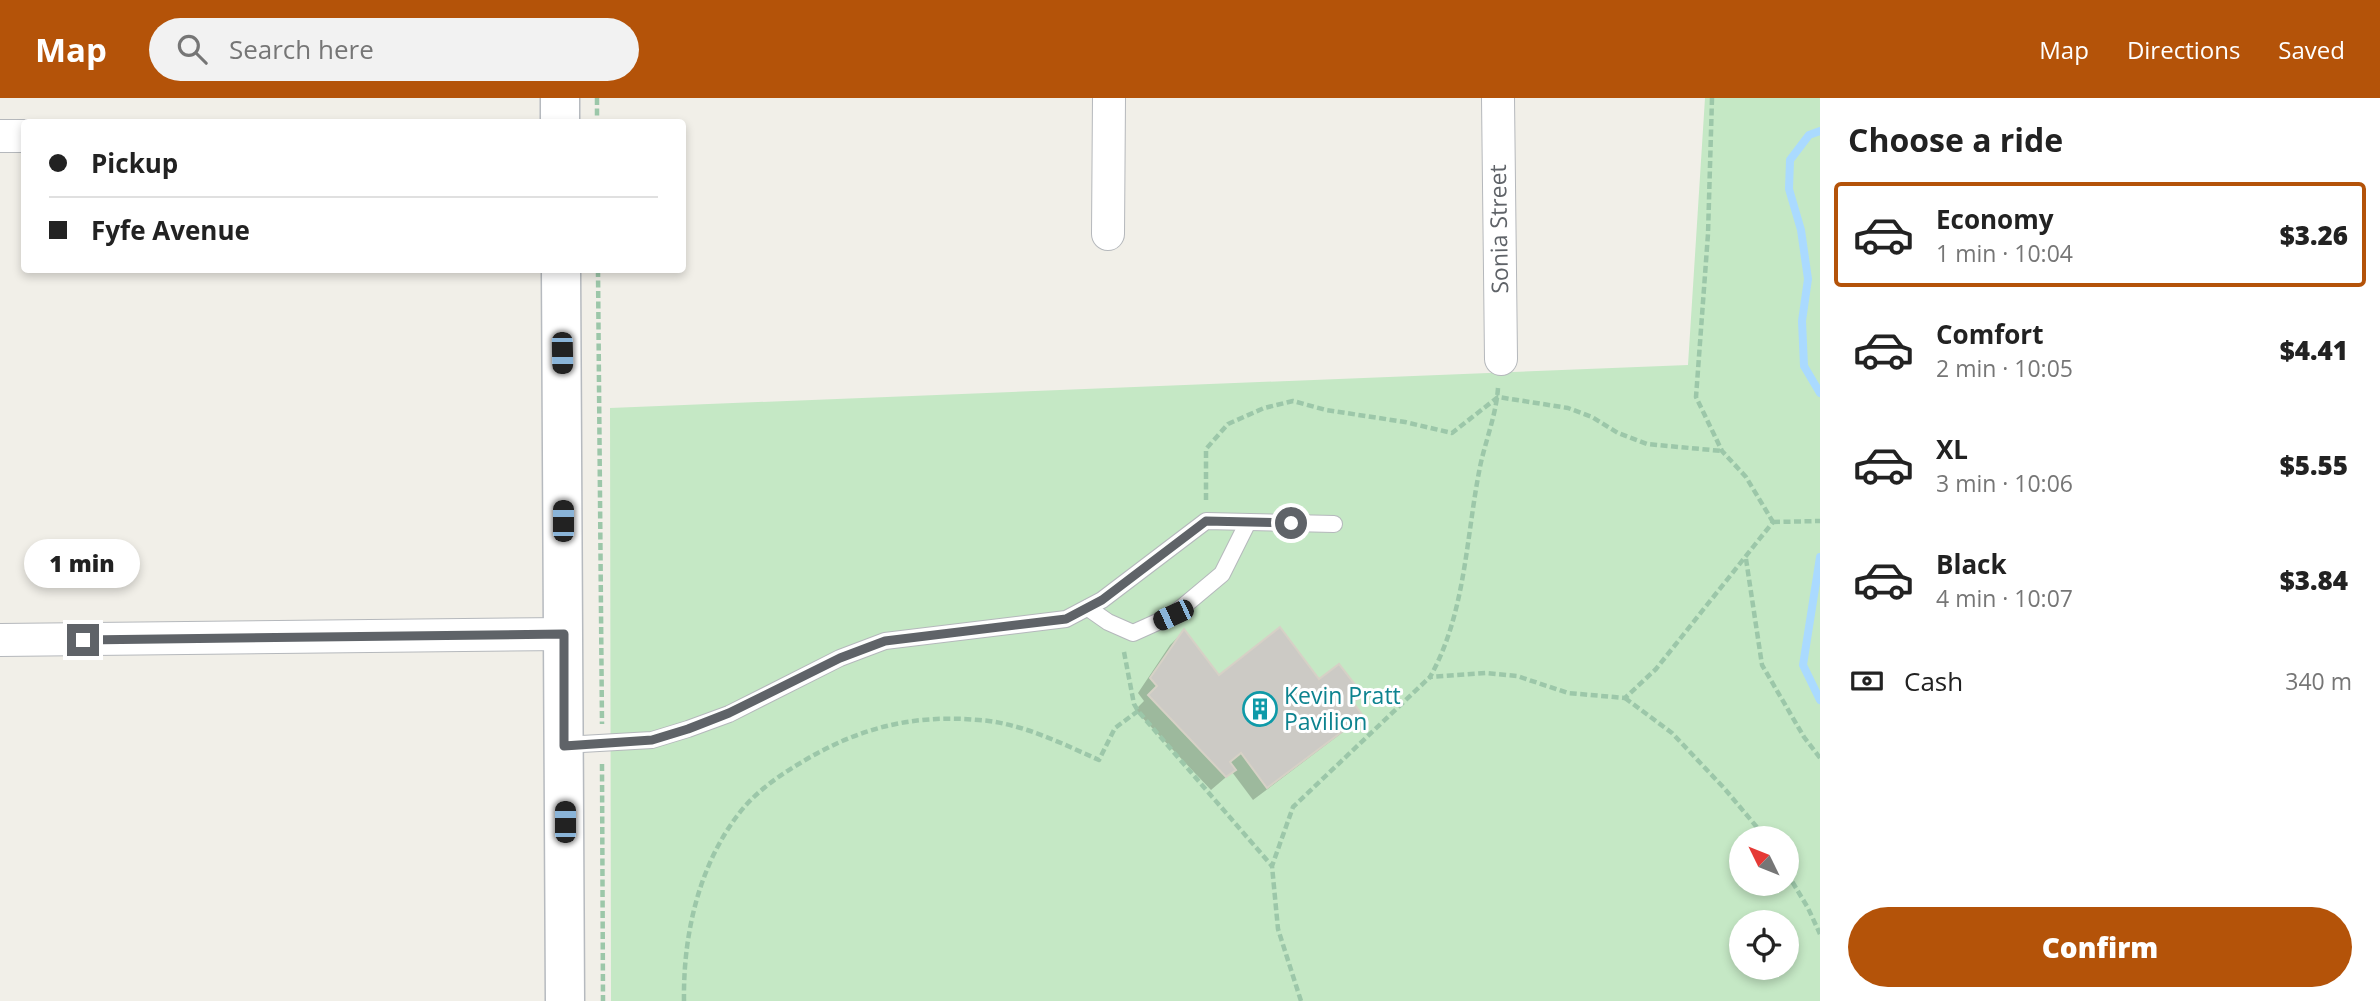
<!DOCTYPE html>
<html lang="en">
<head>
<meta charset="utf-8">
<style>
	:root { --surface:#fff; --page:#f2f2f2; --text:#222; --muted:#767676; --line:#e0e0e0; --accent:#b45309 }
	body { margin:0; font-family:"Open Sans",sans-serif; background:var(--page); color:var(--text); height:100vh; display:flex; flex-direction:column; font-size:26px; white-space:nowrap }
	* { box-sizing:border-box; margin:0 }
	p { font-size:23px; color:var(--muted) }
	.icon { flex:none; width:38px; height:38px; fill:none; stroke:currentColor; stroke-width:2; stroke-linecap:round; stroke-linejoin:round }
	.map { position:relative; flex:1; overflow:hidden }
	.panel { display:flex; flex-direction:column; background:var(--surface); width:560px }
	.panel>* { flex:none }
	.hud { position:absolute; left:21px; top:21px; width:665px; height:154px; border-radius:7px; box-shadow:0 4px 10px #0003; display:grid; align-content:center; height:154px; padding:0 28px; background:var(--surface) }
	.needle { width:46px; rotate:313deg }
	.fabs { position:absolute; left:1729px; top:728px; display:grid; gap:14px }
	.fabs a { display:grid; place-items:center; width:70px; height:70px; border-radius:50%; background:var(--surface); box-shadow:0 4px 10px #0003; font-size:35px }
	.end { position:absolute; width:32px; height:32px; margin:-16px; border:9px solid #5f6368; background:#fff; box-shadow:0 0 0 4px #fff }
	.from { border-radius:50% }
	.bubble { position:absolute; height:49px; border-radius:24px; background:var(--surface); box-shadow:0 4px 10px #0003; font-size:23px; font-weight:800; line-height:49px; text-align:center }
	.car { position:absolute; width:21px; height:42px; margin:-21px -10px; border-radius:9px; box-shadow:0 0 5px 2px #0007; background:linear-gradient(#222 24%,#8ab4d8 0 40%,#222 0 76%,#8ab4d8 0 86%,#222 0) }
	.hud b { display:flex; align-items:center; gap:24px; height:66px; font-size:26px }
	.hud b+b { border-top:2px solid var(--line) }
	.hud i { width:18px; height:18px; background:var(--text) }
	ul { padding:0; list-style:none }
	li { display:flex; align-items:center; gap:21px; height:105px; margin:0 14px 10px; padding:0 14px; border:4px solid transparent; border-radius:7px }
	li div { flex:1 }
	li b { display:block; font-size:26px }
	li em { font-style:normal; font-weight:800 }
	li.selected { border-color:var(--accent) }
	li>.icon { width:63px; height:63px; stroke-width:1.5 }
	h2 { padding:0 28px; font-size:32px; line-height:84px }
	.pay { display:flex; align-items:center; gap:18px; height:77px; padding:0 28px; font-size:26px }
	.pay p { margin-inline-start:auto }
	.cta { display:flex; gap:14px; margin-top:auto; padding:14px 28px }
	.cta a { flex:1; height:80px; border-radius:42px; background:var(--accent); color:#fff; font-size:28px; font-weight:800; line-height:80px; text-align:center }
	header { display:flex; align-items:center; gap:42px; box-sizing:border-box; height:98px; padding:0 35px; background:var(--accent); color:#fff }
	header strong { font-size:33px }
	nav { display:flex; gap:38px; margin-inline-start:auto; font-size:24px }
	.search { width:490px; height:63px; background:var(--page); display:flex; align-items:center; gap:18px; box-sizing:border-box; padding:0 24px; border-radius:38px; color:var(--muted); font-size:26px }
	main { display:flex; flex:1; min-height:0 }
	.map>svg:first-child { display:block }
	.green { fill:#c5e8c5; fill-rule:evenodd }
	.shadow { fill:#0003 }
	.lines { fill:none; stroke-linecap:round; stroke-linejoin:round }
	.stream { stroke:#aadaff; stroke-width:8 }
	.building { fill:#cccac5; stroke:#d6d1c6; stroke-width:2 }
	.lane-casing { stroke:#b5b8bc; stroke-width:18 }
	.street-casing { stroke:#b5b8bc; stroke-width:34 }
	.secondary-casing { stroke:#b6babf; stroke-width:41 }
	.path { stroke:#9cc7a9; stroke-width:4.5; stroke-dasharray:7 3.5; stroke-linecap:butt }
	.lane { stroke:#fff; stroke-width:16 }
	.street { stroke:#fff; stroke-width:32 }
	.secondary { stroke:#fff; stroke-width:38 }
	.route { stroke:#5f6368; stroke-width:9 }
	.labels { text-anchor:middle; stroke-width:6; stroke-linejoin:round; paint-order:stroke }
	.street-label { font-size:23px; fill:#5f6368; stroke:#fff }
	.culture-label { font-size:23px; fill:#0d838f; stroke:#fff; text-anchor:start }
</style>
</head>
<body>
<header>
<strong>Map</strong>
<div class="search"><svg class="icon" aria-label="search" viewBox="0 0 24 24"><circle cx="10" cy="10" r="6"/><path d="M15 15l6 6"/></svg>Search here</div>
<nav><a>Map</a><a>Directions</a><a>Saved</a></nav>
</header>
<main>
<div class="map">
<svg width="1820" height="903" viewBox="0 0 1820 903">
	<rect width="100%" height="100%" fill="#f1efe8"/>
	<path class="green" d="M1705,0H1820V903H611L610,310L1688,267ZM1741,740H1787V786H1741ZM1741,824H1787V870H1741Z"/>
	<path class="shadow" d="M1183,534L1218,579L1319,583L1361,597L1352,606L1361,618L1347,631L1253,702L1232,674L1211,692L1135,612L1144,603L1138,595L1170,547Z"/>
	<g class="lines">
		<g class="stream">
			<path d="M1820,33L1809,37L1790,62L1789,91L1801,132L1808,181L1802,223L1804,268L1820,295"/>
			<path d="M1820,459L1803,567L1820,602"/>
		</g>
	</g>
	<path class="building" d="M1280,529L1319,581L1339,566L1363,597L1353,604L1363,618L1267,690L1241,655L1230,664L1236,672L1226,679L1148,597L1157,588L1150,580L1184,531L1219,577Z"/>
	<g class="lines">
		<g class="lane-casing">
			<g id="lane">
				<path d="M1088,510L1108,524L1133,535L1173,517L1222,476L1248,424"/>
				<path d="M564,647L652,642L688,631L729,616L840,560L885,543L1066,521L1102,502L1206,423L1334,426"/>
			</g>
		</g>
		<g class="street-casing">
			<g id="street">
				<path d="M1498,0L1501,261"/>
				<path d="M0,38H24"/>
				<path d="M1108,136L1109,0"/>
				<path d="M0,542L564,536"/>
			</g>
		</g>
		<g class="secondary-casing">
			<g id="secondary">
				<path d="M560,24V0"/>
				<path d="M561,172L565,903"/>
			</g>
		</g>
		<g class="path">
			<path d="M597,0V24"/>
			<path d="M1712,0L1708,136L1696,299L1722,353L1746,379L1773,424"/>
			<path d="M598,172L602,626"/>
			<path d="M1498,290C1496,319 1484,346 1479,374C1466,442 1465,517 1430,579L1486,575L1517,578L1568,595L1625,600L1656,571L1773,424"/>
			<path d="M1206,402V351L1228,326L1264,310L1293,303L1326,312L1405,324L1452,335L1498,299L1568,310L1592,319L1618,335L1647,346L1722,353"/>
			<path d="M1773,424L1820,423"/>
			<path d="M1746,461L1762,567L1804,639L1820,660"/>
			<path d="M1124,554L1134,606L1138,613L1272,768"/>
			<path d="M1625,600L1672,635L1724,690L1766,740"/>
			<path d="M602,666L603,903"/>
			<path d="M1787,775L1808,810L1820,836"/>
			<path d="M684,903C683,839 698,770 737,718C754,695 778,678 802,664C858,630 913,616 979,622C1021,625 1061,645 1099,662L1115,630L1138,613"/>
			<path d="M1301,903L1278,831L1272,768L1293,709L1430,579"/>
		</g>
		<use href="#lane" class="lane"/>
		<use href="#street" class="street"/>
		<use href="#secondary" class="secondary"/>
	</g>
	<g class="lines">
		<path class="route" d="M83,542L564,536V648L652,642L688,631L729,615L840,560L885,543L1066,521L1102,502L1206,423L1291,425"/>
	</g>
	<defs>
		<g id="building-ring" transform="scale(1.75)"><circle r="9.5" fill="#fff" stroke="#0f9aa8" stroke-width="1.5"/><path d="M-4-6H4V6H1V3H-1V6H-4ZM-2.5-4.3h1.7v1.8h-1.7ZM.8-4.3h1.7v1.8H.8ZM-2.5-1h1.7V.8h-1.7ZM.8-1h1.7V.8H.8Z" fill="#0f9aa8"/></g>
	</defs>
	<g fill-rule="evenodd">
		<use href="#building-ring" x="1260" y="611"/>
	</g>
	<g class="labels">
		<g class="street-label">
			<text transform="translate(1499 131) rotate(-91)" y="8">Sonia Street</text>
		</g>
		<g class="culture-label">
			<text x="1284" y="606">Kevin Pratt<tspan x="1284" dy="26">Pavilion</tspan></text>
		</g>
	</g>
</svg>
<div class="fabs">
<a><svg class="needle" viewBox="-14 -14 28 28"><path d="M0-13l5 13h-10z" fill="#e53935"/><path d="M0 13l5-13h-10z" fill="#767676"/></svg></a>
<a><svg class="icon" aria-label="locate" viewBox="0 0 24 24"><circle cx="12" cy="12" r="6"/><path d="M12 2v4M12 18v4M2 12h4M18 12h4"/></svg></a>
</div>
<i class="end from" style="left:1291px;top:425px"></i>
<i class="end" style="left:83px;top:542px"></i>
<div class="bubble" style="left:24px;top:441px;width:116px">1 min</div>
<i class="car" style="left:562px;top:255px;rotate:179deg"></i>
<i class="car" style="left:563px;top:423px;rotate:0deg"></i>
<i class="car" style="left:1173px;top:517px;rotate:245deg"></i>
<i class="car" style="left:565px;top:724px;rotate:0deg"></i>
<div class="hud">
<b><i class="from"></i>Pickup</b>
<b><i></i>Fyfe Avenue</b>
</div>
</div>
<section class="panel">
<h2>Choose a ride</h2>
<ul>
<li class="selected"><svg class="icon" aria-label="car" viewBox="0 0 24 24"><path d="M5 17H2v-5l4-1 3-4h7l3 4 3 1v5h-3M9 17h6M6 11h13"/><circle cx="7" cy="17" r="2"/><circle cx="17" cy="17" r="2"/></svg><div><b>Economy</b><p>1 min · 10:04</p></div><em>$3.26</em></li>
<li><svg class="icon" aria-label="car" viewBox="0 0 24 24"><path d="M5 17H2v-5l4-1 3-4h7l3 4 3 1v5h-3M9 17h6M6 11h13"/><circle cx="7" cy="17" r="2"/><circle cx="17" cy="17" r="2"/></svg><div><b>Comfort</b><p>2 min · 10:05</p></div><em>$4.41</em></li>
<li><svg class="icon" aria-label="car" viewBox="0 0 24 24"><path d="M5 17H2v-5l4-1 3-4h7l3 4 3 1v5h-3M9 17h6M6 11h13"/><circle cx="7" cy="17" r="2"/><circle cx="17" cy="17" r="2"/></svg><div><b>XL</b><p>3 min · 10:06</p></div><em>$5.55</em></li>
<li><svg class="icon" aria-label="car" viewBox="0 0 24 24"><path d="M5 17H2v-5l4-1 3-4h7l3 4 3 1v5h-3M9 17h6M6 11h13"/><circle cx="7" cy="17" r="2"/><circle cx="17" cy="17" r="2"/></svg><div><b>Black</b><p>4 min · 10:07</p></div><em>$3.84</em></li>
</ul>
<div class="pay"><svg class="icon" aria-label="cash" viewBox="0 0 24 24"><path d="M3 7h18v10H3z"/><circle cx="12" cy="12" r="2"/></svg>Cash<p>340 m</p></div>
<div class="cta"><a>Confirm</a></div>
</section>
</main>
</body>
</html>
